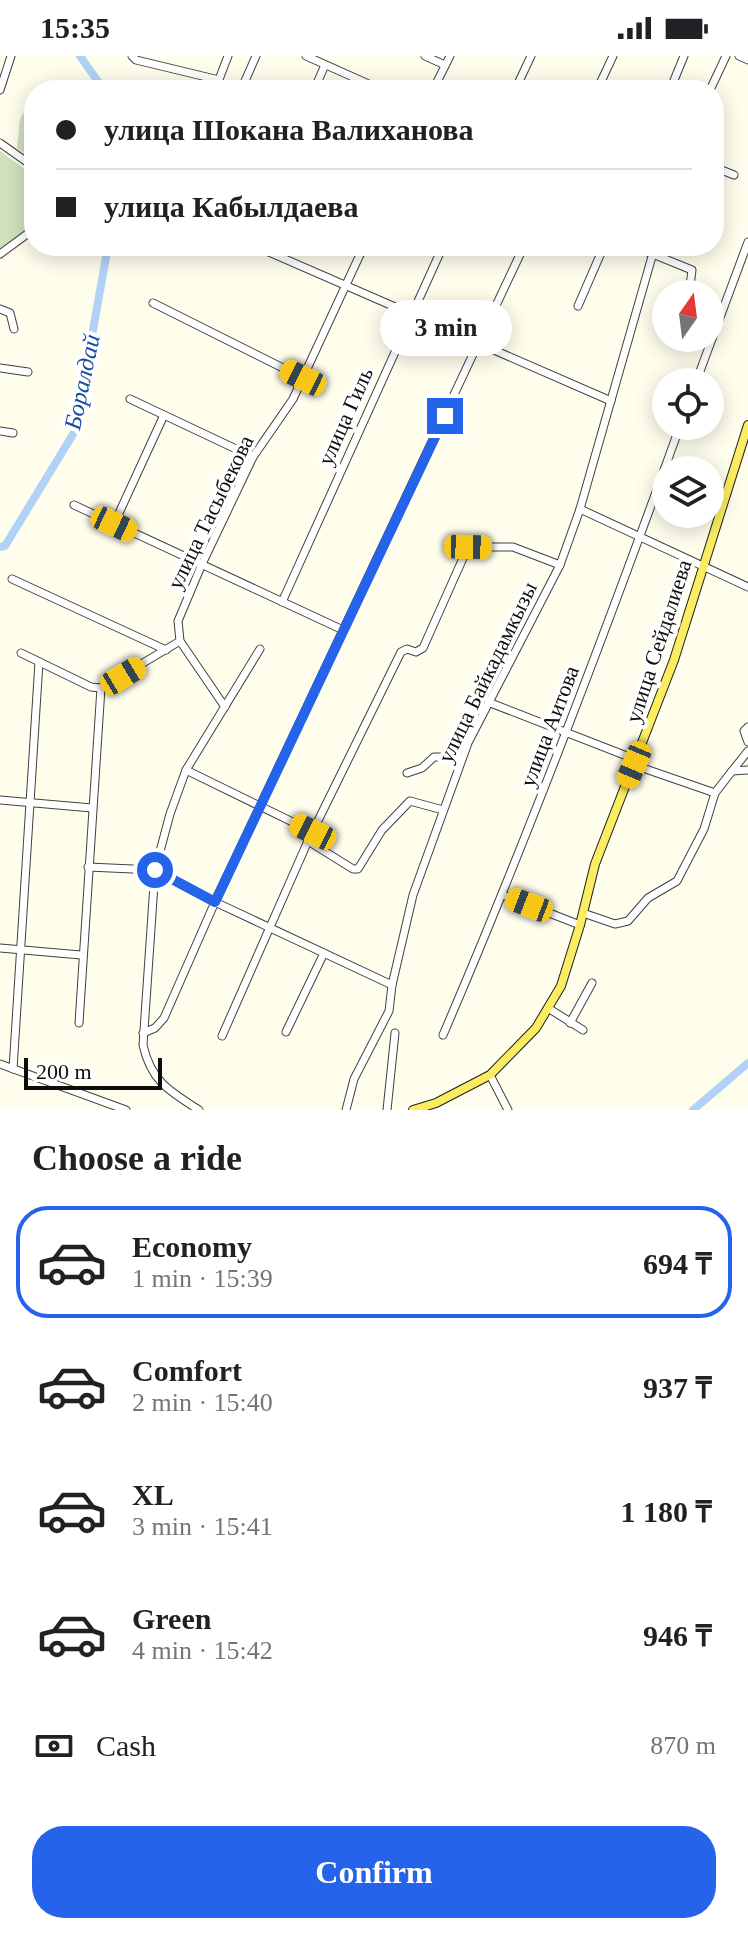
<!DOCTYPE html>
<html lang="en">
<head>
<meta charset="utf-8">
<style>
	:root { --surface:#fff; --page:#f6f6f6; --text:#202124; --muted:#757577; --line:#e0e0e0; --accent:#2563eb }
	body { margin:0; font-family:"Times New Roman",serif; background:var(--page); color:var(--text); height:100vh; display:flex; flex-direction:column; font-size:30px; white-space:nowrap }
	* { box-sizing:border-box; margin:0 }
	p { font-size:26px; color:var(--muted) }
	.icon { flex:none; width:44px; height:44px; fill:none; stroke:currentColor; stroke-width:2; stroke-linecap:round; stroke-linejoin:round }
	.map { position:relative; height:1054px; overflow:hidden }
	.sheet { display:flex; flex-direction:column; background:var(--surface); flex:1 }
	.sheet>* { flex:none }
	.hud { position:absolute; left:24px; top:24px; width:700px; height:176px; border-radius:32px; box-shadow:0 4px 20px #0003; display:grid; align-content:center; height:176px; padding:0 32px; background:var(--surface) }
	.needle { width:52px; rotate:14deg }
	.controls { position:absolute; left:652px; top:224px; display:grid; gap:16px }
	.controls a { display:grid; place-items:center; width:72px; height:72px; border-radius:50%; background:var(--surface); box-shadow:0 4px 20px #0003; font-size:40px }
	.scale { position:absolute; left:24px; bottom:20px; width:138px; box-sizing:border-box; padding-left:8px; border:4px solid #0d0d0d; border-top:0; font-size:22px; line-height:28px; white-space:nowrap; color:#0d0d0d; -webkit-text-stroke:6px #fff; paint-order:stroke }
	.end { position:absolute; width:36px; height:36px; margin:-18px; border:10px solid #2563eb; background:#fff; box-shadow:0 0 0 4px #fff }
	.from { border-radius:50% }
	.bubble { position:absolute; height:56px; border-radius:28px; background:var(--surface); box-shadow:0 4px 20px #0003; font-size:26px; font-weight:700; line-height:56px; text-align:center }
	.car { position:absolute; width:24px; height:48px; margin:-24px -12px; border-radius:10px; box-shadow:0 0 6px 2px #0007; background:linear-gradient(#f5c518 24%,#345 0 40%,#f5c518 0 76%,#345 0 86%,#f5c518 0) }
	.hud b { display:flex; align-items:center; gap:28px; height:76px; font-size:30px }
	.hud b+b { border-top:2px solid var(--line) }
	.hud i { width:20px; height:20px; background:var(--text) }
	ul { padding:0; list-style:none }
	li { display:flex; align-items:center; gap:24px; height:112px; margin:0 16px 12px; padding:0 16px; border:4px solid transparent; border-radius:32px }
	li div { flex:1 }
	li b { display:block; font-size:30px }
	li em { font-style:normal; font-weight:700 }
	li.selected { border-color:var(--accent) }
	li>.icon { width:72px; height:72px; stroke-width:1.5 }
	h2 { padding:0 32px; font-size:36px; line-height:96px }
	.pay { display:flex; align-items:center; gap:20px; height:88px; padding:0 32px; font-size:30px }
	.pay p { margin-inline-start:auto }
	.primary-button { display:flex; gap:16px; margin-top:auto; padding:16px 32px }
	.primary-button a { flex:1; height:92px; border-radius:32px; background:var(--accent); color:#fff; font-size:32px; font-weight:700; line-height:92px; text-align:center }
	.status { display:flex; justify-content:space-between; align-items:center; height:56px; padding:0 40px; background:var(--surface); direction:ltr }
	.status svg { height:22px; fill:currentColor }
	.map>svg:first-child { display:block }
	.cemetery { fill:#d0e1be }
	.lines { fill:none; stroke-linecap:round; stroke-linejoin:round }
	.river { stroke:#b1d2f7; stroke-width:8 }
	.minor-casing { stroke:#404040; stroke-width:9 }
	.major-casing { stroke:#1e1e1e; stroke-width:10 }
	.minor { stroke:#fff; stroke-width:7 }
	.major { stroke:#fbed61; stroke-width:8 }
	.route { stroke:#2563eb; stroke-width:10 }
	.labels { text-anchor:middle; stroke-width:8; stroke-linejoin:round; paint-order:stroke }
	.street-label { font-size:22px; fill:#0d0d0d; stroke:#fff }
	.water-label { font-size:24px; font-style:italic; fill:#144da1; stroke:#fff }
</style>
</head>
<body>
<div class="status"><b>15:35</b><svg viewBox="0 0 49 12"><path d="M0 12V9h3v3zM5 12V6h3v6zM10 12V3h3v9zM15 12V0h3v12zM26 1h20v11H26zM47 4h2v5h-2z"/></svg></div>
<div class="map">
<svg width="748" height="1054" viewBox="0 0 748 1054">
	<rect width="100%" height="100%" fill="#fffeed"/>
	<g class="cemetery">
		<path d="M34,39V105L17,92L20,63Z"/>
		<path d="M0,95L34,120C34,165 38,167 0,194Z"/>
	</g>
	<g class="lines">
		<g class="river">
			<path d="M80,0L104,34"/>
			<path d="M0,491L5,490L75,375L108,190"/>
			<path d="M693,1054L748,1007"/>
		</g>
		<g class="minor-casing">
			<g id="minor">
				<path d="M132,0L136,4L219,24"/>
				<path d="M306,0L382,34"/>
				<path d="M425,0L445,9"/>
				<path d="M739,0L748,4"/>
				<path d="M0,34L11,0"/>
				<path d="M215,34L228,0"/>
				<path d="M241,34L256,0"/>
				<path d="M314,34L325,9"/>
				<path d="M433,34L450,0"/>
				<path d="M515,34L531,0"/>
				<path d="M597,34L613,0"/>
				<path d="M670,34L684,0"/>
				<path d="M710,34L726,0"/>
				<path d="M0,87L34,111"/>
				<path d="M714,111L734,119"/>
				<path d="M255,190L611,345"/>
				<path d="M633,190L692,214L689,238"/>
				<path d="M0,198L34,173"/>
				<path d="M153,247L303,322"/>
				<path d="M578,250L604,190"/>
				<path d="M0,253L10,257L14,273"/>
				<path d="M0,312L28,316"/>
				<path d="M696,326L748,186"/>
				<path d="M130,343L253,401"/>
				<path d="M0,375L13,377"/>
				<path d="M74,449L343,574"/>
				<path d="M580,453L748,531"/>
				<path d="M114,468L164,359"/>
				<path d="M12,523L166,594"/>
				<path d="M282,546L443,190"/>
				<path d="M21,597L91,631L101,632"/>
				<path d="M101,632L180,585"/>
				<path d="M488,646L637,704"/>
				<path d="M225,651L180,585L178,565L202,508L253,401L293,343L364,190"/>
				<path d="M748,671L744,675L748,686"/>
				<path d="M634,709L715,737"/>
				<path d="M186,714L313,776"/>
				<path d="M732,715L748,695"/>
				<path d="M407,717L422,712L434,701H462"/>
				<path d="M0,744L92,752"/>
				<path d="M308,785L353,813H358L382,774L410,745L443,754"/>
				<path d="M88,811L155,814L215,846L392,929"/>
				<path d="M503,839L580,869"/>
				<path d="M583,857L615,868L628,865L648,842L677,825L704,773L715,737L732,715L748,714"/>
				<path d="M0,892L81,899"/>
				<path d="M548,952L583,974"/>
				<path d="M79,967L101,632"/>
				<path d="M570,967L592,927"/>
				<path d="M286,976L324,897"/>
				<path d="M143,977L155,972L164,962L215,846L524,190"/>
				<path d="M443,979C529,779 606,575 680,370"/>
				<path d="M222,980L308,785L401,596L407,593L416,596L423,592L468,491H513L560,509"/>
				<path d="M0,1008L126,1054"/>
				<path d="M13,1013L39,606"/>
				<path d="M490,1019L508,1054"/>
				<path d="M199,1054C169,1035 151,1025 143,989L155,814L170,758L186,714L260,593"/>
				<path d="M346,1054L354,1023L389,955L392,929L413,839L468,687L560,509L580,453L655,190"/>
				<path d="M387,1054L395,977"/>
			</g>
		</g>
		<g class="major-casing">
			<path id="major" d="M413,1054L436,1047L490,1019L536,972L561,930L580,869L595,808L674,604L748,369"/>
		</g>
		<use href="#minor" class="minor"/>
		<use href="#major" class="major"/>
	</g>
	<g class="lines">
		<path class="route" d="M155,814L215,846L445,360"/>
	</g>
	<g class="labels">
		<g class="street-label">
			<text transform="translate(345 360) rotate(-66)" y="8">улица Гиль</text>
			<text transform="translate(210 456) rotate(-64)" y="8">улица Тасыбекова</text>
			<text transform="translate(658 585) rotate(-72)" y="8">улица Сейдалиева</text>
			<text transform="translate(487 616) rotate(-64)" y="8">улица Байкадамкызы</text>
			<text transform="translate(549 670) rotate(-69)" y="8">улица Аитова</text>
		</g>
		<g class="water-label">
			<text transform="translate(82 326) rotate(-78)" y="8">Боралдай</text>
		</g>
	</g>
</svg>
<div class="controls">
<a><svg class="needle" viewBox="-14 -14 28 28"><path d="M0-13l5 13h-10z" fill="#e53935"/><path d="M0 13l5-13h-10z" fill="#757577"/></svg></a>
<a><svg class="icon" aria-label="locate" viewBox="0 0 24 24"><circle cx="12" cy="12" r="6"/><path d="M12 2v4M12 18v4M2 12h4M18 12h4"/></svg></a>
<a><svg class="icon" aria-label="layers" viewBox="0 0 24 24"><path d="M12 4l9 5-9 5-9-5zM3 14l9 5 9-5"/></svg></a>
</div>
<div class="scale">200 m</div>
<i class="end from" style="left:155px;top:814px"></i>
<i class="end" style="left:445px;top:360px"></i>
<div class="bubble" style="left:380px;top:244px;width:132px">3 min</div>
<i class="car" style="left:303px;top:322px;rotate:296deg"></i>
<i class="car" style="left:114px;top:468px;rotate:115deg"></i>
<i class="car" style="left:468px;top:491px;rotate:91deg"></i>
<i class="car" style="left:123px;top:620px;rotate:59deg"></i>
<i class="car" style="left:634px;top:709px;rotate:203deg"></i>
<i class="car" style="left:313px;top:776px;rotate:296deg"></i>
<i class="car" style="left:529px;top:849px;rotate:291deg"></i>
<div class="hud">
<b><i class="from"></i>улица Шокана Валиханова</b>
<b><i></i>улица Кабылдаева</b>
</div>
</div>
<section class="sheet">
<h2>Choose a ride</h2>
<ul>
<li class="selected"><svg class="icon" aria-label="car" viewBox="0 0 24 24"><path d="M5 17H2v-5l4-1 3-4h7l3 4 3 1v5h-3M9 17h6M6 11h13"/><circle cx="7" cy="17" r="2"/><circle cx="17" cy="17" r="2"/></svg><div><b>Economy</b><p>1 min · 15:39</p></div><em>694 ₸</em></li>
<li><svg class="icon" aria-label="car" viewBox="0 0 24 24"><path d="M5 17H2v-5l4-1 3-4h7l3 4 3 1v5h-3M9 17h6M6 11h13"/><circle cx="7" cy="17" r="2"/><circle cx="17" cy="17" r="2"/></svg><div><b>Comfort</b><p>2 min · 15:40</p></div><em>937 ₸</em></li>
<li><svg class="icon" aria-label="car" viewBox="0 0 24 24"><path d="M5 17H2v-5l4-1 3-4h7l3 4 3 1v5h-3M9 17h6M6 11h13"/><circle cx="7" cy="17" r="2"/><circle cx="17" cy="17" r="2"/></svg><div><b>XL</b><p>3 min · 15:41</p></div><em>1 180 ₸</em></li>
<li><svg class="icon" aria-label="car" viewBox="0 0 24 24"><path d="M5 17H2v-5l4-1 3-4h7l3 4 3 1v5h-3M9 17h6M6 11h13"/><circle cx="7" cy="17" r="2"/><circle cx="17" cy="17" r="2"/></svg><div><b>Green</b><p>4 min · 15:42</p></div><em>946 ₸</em></li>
</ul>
<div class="pay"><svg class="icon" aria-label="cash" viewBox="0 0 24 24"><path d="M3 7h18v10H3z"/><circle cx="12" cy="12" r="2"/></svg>Cash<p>870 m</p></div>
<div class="primary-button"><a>Confirm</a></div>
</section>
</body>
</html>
